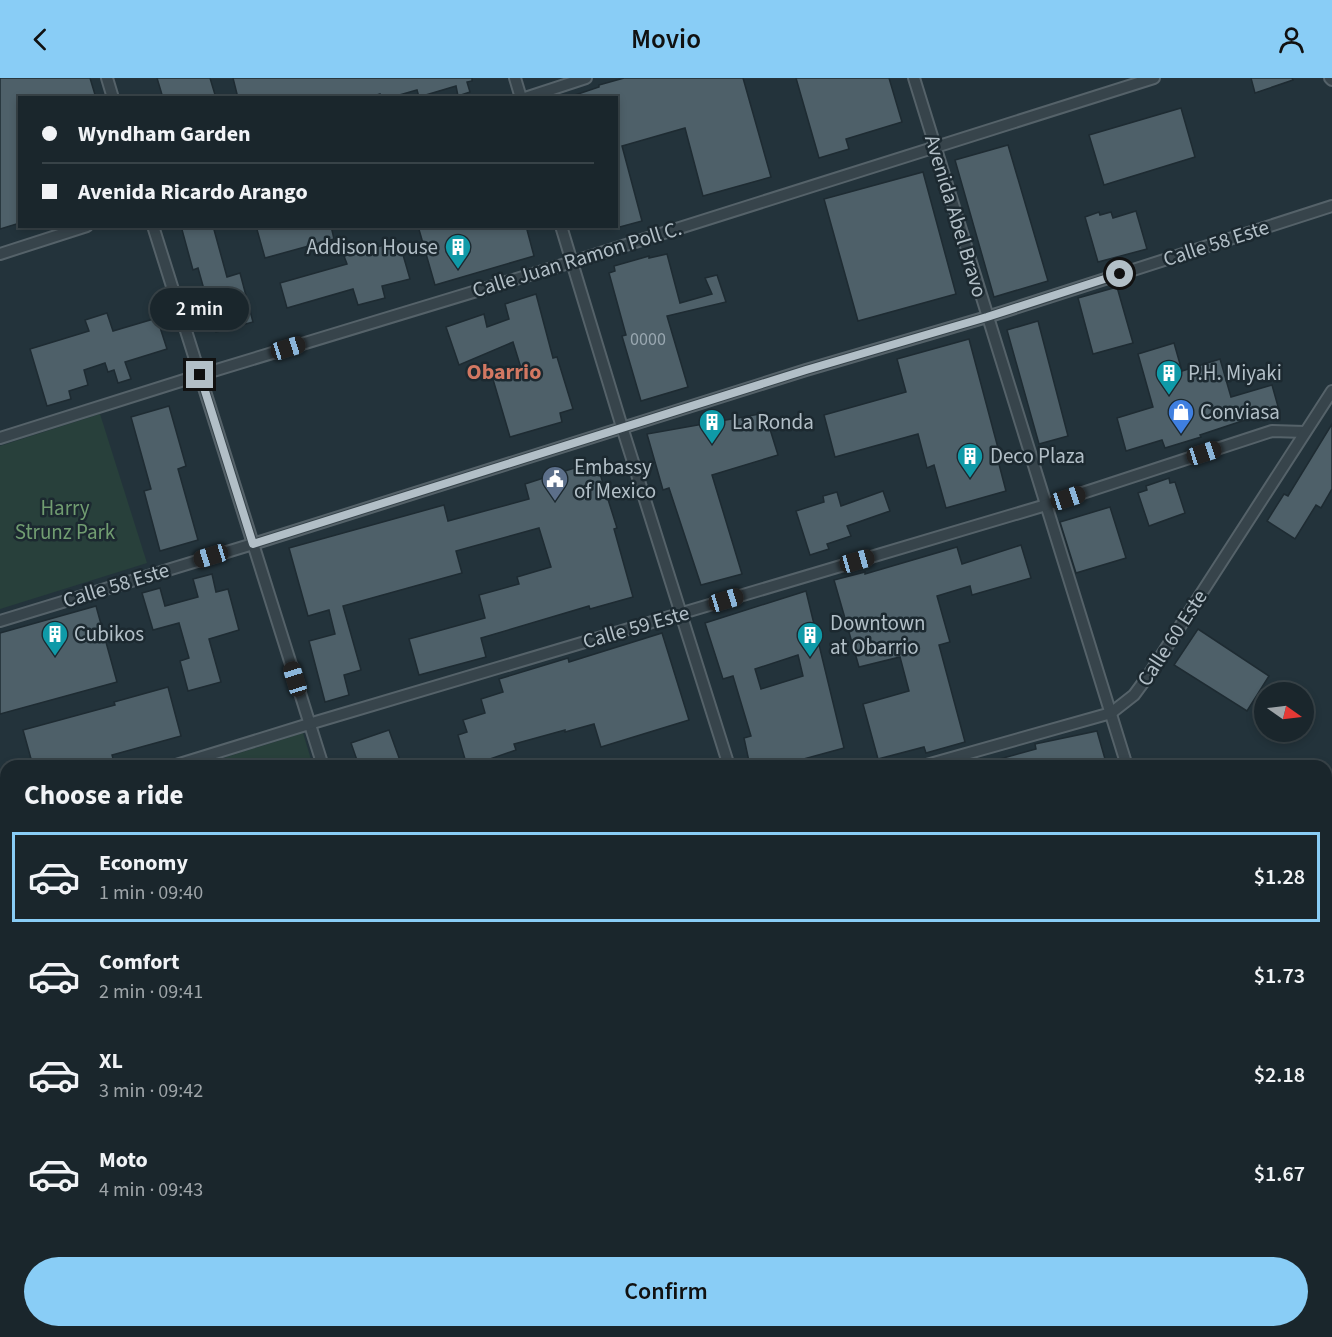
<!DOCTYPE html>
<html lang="en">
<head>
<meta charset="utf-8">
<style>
	:root { --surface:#1a262c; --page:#273238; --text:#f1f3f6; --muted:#9fa5a9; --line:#384348; --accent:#89cdf6 }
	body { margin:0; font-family:"Source Sans 3",sans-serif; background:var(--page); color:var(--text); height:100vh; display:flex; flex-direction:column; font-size:22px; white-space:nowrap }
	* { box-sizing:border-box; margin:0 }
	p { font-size:20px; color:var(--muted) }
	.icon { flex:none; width:33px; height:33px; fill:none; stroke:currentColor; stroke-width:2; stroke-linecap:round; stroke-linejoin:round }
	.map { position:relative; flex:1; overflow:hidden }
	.sheet { position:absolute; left:0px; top:682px; width:1332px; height:578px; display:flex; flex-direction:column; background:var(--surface); border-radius:18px 18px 0 0; box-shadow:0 3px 9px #0003,0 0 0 2px var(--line) }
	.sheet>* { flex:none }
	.guide { position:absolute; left:18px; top:18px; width:600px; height:132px; border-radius:0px; box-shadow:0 3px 9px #0003,0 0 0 2px var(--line); display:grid; align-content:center; height:132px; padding:0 24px; background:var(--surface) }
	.needle { width:39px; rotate:104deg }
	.buttons { position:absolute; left:1254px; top:604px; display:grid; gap:12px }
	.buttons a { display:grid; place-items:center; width:60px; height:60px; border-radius:50%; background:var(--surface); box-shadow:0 3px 9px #0003,0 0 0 2px var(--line); font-size:30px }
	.end { position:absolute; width:27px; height:27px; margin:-14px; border:8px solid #b2bfc7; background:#111; box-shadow:0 0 0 3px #111 }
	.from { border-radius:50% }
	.bubble { position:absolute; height:42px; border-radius:21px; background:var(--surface); box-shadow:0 3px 9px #0003,0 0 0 2px var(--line); font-size:20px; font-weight:600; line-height:42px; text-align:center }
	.car { position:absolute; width:18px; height:36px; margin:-18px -9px; border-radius:8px; box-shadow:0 0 4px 2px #0007; background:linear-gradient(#222 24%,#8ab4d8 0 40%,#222 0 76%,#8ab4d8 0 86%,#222 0) }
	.guide b { display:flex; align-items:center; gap:21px; height:57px; font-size:22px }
	.guide b+b { border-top:2px solid var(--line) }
	.guide i { width:15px; height:15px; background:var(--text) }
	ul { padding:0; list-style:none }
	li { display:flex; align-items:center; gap:18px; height:90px; margin:0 12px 9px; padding:0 12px; border:3px solid transparent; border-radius:0px }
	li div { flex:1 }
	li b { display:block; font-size:22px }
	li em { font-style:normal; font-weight:600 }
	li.current { border-color:var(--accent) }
	li>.icon { width:54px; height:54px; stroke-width:1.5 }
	h2 { padding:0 24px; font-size:27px; line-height:72px }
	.button { display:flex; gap:12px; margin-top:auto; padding:12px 24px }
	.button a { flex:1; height:69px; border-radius:36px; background:var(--accent); color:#111; font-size:24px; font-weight:600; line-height:69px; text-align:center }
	header { display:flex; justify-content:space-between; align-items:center; height:78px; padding:0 24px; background:var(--accent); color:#111; font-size:27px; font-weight:600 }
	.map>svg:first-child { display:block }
	.green { fill:#28403b }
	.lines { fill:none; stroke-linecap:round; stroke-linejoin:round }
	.river { stroke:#375362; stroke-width:24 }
	.building { fill:#4e6069; stroke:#1e2b32; stroke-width:1.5; fill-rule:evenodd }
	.secondary-tunnel { stroke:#384850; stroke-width:15; stroke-dasharray:15 8; stroke-linecap:butt }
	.street-casing { stroke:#556269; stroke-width:14 }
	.secondary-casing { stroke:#556269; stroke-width:18 }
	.street { stroke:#37444b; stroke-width:10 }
	.secondary { stroke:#45555e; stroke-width:15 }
	.route { stroke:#b2bfc7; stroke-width:8 }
	.labels { text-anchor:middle; stroke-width:5; stroke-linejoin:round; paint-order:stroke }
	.number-label { font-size:18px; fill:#99a7b0 }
	.street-label { font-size:21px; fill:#b2bfc7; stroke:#1c2930 }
	.poi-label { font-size:21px; fill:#b2bfc7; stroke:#1c2930; text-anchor:start }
	.park-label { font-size:21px; fill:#719d71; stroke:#1c2930 }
	.neighbourhood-label { font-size:22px; font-weight:bold; fill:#d27862; stroke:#1c2930 }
</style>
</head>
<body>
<header><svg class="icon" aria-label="back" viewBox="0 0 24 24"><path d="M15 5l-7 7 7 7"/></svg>Movio<svg class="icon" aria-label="person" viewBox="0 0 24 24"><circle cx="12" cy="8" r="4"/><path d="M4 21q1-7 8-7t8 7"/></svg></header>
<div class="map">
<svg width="1332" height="1259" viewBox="0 0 1332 1259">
	<rect width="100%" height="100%" fill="#23333b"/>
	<g class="green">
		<path d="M100,336L147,485L0,531V368Z"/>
		<path d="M303,655L313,688H198Z"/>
	</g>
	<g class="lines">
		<g class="river">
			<path d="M1326,1218L1328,1215V1129L1332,1125"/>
			<path d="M1016,1259L1030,1254"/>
		</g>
	</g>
	<g class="building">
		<path d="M0,0H90L96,20H20V145L0,151Z"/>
		<path d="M157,0H210L216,20H163Z"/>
		<path d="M233,0H472V3L467,4L470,14L458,18L456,8L419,19L417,12L389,20H381L380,16L367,20H238Z"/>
		<path d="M624,0H743L771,99L703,118L685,50L622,68L642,143L616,150V20H575V17L599,9V7Z"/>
		<path d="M796,0H889L902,44L846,61L849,71L819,80Z"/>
		<path d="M1251,0H1292L1293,2L1255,15Z"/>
		<path d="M1181,30L1195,79L1104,107L1089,57Z"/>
		<path d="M1008,67L1048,203L994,219L955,82Z"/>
		<path d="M923,94L956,216L858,243L824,121Z"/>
		<path d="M1136,133L1147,171L1098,184L1085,139L1099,134L1100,137L1111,134L1113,140Z"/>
		<path d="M181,148H213L227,199L240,195L253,244L216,254L198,190L193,192Z"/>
		<path d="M256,148H331L334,161L265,180Z"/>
		<path d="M418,148H526L534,178L435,207Z"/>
		<path d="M399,163L410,201L382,208L385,220L358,227L353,211L287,230L280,205L347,186L344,178Z"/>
		<path d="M667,176L680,225L712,216L705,200L717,197L726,224L667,238L688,309L641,323L622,258L626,257L609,195L615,193L614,188L649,178V180Z"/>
		<path d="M1117,209L1133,265L1093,276L1078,220Z"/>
		<path d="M536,216L553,280L557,279L573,331L560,335L562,344L510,359L492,298L521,290L513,264L459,287L446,249L484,236L487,249L509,241L505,226Z"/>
		<path d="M107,235L113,253L157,240L167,271L125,284L131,301L118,305L114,292L108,294L105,285L84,292L88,307L69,313L71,321L47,328L30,271L89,253L85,242Z"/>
		<path d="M1038,243L1068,358L1039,366L1007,252Z"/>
		<path d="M969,261L998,370L995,371L1006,413L946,430L934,387L927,390L918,356L835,379L824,337L906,314L897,281Z"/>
		<path d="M1174,265L1182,293L1220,281L1231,319L1272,307L1279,332L1239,344L1200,357L1201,359L1165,370L1162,362L1126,373L1117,340L1153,329L1138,276Z"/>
		<path d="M169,328L186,388L178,391L198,462L160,473L144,413L151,411L131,339Z"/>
		<path d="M765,335L778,377L712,397L742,496L701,507L669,410L663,412L647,356Z"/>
		<path d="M1332,346V411L1321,430L1316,427L1295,461L1267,443L1284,416L1288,418Z"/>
		<path d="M596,383L617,450L614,451L633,519L590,531L589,528L481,560L486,579L419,597L409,561L485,540L479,517L519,506L517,499L551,489L539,450L456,473L462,495L343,528L361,592L344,597L349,617L325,624L309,563L335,556L329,532L308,538L289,470L444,427L448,443L529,421L525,406Z"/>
		<path d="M1169,400L1170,405L1175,404L1185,435L1149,448L1138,415L1147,412L1146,408Z"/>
		<path d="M883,413L890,433L847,448L851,458L827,466L829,471L810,477L796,433L824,424L823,418L837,414L841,428Z"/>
		<path d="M1110,429L1126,480L1076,495L1060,444Z"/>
		<path d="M1021,467L1031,500L972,517L970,508L937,518L950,564L939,567L965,664L926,675L924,669L878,681L863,626L909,613L900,579L859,589L834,502L865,494V496L957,469L962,486Z"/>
		<path d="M212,496L216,514L228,511L239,552L209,561L221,604L188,613L180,583L189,580L179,545L153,552L142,515L160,510L165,528L198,519L193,501Z"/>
		<path d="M806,513L844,670L778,688H750L744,660L751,658L733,598L723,601L705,545ZM798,577L803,598L761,611L755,591Z"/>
		<path d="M96,528L117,604L0,636V555Z"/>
		<path d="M1198,551L1269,598L1247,633L1174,587Z"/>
		<path d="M662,555L689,642L601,669L594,646L565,654V652L514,666L516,672L490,681L492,688H467L458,657L467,654L463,642L485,635L481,621L503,614L499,601L568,580L569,584Z"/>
		<path d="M168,609L181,658L112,677L115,688H33L23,652L115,627L114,624Z"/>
		<path d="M389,652L402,688H359L351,665Z"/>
		<path d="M1097,653L1107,688H985V685L1036,671L1035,666Z"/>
	</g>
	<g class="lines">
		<g class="secondary-tunnel">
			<path d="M0,934L6,956"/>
			<path d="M91,1254L93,1259"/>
		</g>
		<g class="street-casing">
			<g id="street">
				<path d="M107,0L113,20"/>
				<path d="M515,0L521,20"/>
				<path d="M914,0L1127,688"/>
				<path d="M1330,0L1332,2"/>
				<path d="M525,20L586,0"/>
				<path d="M153,148L323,688"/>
				<path d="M561,148L622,349L729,688"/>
				<path d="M0,176L87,148"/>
				<path d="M0,360L200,297L572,184L1154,0"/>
				<path d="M0,543L253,466L806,292L987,239L1332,128"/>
				<path d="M173,688L309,646L1046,427L1272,353L1305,354"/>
				<path d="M923,688L1111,635L1134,617L1148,598L1332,313"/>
				<path d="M0,743L6,741"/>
				<path d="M1326,921L1332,925"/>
				<path d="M1326,953L1332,943"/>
				<path d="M0,1184L6,1182"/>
				<path d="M498,1254L500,1259"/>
			</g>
		</g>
		<g class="secondary-casing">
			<g id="secondary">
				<path d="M1326,711L1332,702"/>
				<path d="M0,873L6,891"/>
				<path d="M0,987L6,1008"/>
				<path d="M79,1254L81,1259"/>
				<path d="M112,1254L113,1259"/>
				<path d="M625,1259L653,1254"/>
			</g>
		</g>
		<use href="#street" class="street"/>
		<use href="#secondary" class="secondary"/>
	</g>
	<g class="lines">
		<path class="route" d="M200,297L253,466L806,292L987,239L1120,196"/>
	</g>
	<defs>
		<g id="building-pin" transform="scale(1.35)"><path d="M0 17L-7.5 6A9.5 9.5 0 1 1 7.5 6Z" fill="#0f9aa8" stroke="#1c2930"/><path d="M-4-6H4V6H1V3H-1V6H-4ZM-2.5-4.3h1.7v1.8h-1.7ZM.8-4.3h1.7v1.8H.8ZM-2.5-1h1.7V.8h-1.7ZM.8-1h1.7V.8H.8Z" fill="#fff"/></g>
		<g id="shop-pin" transform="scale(1.35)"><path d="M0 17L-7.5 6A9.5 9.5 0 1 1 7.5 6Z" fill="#3f7fe0" stroke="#1c2930"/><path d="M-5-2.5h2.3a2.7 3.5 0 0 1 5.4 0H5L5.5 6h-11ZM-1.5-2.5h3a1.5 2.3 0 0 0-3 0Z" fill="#fff"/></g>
		<g id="civic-pin" transform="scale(1.35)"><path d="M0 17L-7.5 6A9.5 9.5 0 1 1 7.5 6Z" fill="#5c6f8a" stroke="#1c2930"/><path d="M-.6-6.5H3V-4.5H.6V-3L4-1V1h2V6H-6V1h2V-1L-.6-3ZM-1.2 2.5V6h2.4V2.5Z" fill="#fff"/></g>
	</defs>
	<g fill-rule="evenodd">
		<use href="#building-pin" x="458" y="169"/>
		<use href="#building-pin" x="1169" y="295"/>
		<use href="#shop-pin" x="1181" y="334"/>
		<use href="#building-pin" x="712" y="344"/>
		<use href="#building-pin" x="970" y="378"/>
		<use href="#civic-pin" x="555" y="401"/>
		<use href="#building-pin" x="55" y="556"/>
		<use href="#building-pin" x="810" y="557"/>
	</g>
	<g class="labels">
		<g class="number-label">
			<text x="648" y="267">0000</text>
		</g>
		<g class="street-label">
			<text transform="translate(956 138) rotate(73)" y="7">Avenida Abel Bravo</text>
			<text transform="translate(1216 165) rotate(-18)" y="7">Calle 58 Este</text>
			<text transform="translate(577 181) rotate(-17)" y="7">Calle Juan Ramon Poll C.</text>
			<text transform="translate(116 507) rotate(-17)" y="7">Calle 58 Este</text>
			<text transform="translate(636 549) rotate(-16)" y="7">Calle 59 Este</text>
			<text transform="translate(1172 560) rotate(-57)" y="7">Calle 60 Este</text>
		</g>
		<g class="poi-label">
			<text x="438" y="176" text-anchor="end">Addison House</text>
			<text x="1188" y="302">P.H. Miyaki</text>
			<text x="1200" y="341">Conviasa</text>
			<text x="732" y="351">La Ronda</text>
			<text x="990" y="385">Deco Plaza</text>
			<text x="574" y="396">Embassy<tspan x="574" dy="24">of Mexico</tspan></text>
			<text x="830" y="552">Downtown<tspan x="830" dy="24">at Obarrio</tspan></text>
			<text x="74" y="563">Cubikos</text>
		</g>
		<g class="park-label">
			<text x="65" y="437">Harry<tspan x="65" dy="24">Strunz Park</tspan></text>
		</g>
		<g class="neighbourhood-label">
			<text x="504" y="301">Obarrio</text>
		</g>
	</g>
</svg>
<div class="buttons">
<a><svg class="needle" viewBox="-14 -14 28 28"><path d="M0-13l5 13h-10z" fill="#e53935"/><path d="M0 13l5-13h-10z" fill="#9fa5a9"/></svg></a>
</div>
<i class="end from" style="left:1120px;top:196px"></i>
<i class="end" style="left:200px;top:297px"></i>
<div class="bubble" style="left:150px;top:210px;width:99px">2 min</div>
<i class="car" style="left:288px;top:270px;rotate:73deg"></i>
<i class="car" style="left:1204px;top:375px;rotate:72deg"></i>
<i class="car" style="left:1068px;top:420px;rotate:72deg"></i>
<i class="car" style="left:211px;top:478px;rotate:253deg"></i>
<i class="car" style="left:857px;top:483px;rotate:74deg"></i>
<i class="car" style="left:726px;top:522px;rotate:73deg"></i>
<i class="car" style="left:295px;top:601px;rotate:343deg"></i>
<div class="guide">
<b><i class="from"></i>Wyndham Garden</b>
<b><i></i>Avenida Ricardo Arango</b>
</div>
<section class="sheet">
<h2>Choose a ride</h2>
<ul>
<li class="current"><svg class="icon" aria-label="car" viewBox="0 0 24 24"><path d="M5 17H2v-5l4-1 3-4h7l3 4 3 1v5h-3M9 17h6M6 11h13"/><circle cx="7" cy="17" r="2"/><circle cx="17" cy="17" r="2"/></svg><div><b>Economy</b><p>1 min · 09:40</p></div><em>$1.28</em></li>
<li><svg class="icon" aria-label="car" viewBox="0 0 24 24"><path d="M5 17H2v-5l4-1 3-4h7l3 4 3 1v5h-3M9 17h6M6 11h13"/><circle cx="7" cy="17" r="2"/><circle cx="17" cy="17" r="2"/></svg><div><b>Comfort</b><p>2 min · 09:41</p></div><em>$1.73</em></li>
<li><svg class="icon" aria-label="car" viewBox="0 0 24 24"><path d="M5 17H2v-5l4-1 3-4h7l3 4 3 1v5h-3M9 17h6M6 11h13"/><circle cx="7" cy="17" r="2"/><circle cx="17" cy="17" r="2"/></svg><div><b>XL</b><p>3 min · 09:42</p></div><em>$2.18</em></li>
<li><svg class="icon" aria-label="car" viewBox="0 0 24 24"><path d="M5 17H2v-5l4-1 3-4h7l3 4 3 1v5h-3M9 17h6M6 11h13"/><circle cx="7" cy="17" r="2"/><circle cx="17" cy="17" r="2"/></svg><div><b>Moto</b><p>4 min · 09:43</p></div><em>$1.67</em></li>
</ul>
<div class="button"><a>Confirm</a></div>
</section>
</div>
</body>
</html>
